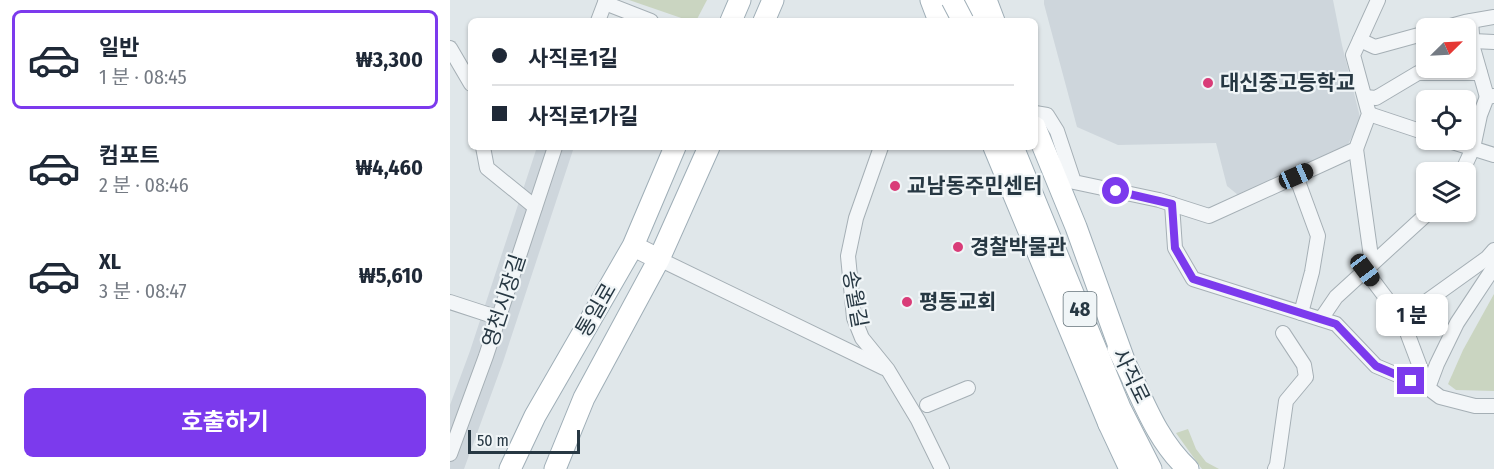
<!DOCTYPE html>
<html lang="ko">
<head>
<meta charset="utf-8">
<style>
	:root { --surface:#fff; --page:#f6f6f7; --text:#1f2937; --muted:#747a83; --line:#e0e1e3; --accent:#7c3aed }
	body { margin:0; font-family:"Fira Sans Condensed","Noto Sans KR",sans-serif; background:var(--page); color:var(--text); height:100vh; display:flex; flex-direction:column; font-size:22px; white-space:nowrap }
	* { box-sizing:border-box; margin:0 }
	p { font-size:20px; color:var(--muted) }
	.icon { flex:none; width:33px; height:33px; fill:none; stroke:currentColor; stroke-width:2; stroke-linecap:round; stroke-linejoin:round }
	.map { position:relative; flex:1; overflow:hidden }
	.drawer { display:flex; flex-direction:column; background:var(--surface); width:450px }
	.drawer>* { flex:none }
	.hud { position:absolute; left:18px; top:18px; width:570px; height:132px; border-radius:9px; box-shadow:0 2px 4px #0004; display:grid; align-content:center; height:132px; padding:0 24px; background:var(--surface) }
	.needle { width:39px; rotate:66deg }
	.tools { position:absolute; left:966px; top:18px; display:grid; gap:12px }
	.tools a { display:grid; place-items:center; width:60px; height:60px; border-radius:9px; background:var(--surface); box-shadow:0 2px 4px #0004; font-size:30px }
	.scale { position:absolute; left:18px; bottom:15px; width:112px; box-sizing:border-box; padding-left:6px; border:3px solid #273843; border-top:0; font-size:16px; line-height:21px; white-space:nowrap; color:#273843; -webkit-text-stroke:4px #f0f5f7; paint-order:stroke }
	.end { position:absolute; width:27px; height:27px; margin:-14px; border:8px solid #7c3aed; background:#fff; box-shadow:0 0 0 3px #fff }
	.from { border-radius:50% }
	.bubble { position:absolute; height:42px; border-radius:9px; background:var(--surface); box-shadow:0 2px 4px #0004; font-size:20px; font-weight:700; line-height:42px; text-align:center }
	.car { position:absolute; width:18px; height:36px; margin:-18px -9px; border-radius:8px; box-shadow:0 0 4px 2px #0007; background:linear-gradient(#222 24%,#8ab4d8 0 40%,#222 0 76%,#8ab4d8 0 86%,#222 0) }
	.hud b { display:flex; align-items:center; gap:21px; height:57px; font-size:22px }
	.hud b+b { border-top:2px solid var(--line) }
	.hud i { width:15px; height:15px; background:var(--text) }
	ul { padding:10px 0 0; list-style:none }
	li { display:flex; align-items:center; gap:18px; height:99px; margin:0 12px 9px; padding:0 12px; border:3px solid transparent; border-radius:9px }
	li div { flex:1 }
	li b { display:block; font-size:22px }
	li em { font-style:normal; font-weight:700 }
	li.current { border-color:var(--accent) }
	li>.icon { width:54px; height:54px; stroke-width:1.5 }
	.primary-button { display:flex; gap:12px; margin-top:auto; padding:12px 24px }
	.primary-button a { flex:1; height:69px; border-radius:9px; background:var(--accent); color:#fff; font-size:24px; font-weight:700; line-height:69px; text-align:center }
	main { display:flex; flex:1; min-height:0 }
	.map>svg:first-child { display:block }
	.built { fill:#ced6dc }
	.green { fill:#cad5c1 }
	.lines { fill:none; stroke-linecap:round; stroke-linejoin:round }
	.street-casing { stroke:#a5afb5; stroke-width:16 }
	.secondary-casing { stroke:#a5afb5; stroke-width:22 }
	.primary-casing { stroke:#9faeb7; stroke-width:23 }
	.street { stroke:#f3f6f8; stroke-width:14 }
	.secondary { stroke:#fff; stroke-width:20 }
	.primary { stroke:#fff; stroke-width:21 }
	.primary-bridge-casing { stroke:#9faeb7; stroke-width:23; stroke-linecap:butt }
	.primary-bridge { stroke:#fff; stroke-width:21 }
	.route { stroke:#7c3aed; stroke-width:8 }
	.poi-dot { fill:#d93c78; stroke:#f0f5f7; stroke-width:2 }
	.labels { text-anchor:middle; stroke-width:4.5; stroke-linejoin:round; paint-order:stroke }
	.shield { fill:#f0f5f7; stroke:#637179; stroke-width:1.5 }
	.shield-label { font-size:20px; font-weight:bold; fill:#273843 }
	.poi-label { font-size:21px; font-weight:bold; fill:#273843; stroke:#f0f5f7; text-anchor:start }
	.street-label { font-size:21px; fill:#273843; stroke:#f0f5f7 }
</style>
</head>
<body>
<main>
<section class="drawer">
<ul>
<li class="current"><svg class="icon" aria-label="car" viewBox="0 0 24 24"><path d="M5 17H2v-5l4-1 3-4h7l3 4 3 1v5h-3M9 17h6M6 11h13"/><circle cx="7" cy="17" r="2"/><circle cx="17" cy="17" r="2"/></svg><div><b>일반</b><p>1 분 · 08:45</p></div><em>₩3,300</em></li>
<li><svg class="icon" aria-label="car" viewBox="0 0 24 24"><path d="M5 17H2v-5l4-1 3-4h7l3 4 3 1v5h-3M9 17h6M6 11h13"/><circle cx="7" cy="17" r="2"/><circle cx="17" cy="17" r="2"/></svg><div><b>컴포트</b><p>2 분 · 08:46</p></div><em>₩4,460</em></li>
<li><svg class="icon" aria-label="car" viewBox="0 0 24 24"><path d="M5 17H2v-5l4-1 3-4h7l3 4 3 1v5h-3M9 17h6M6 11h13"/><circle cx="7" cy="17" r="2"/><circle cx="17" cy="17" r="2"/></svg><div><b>XL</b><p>3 분 · 08:47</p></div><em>₩5,610</em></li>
</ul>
<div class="primary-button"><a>호출하기</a></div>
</section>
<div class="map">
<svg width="1044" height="469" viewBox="0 0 1044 469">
	<rect width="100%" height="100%" fill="#e0e7ea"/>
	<g class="built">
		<path d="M594,0H883L892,45L911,121L894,151L793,199L777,186L766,143L668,145L627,127L594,4Z"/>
		<path d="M87,147H124L53,362L14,469H0V405L20,351Z"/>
	</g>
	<g class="green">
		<path d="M179,0H257L246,21H240Z"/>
		<path d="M1044,294V391L1006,390L998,384L1013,350Z"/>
		<path d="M738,429L746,449L756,462L769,469H752L749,465L726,433Z"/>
	</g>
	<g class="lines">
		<g class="street-casing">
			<g id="street">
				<path d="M155,3L201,21"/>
				<path d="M148,21L156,0"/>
				<path d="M1021,21L1023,48L1037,97"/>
				<path d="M993,28L1015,22L1044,17"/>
				<path d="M910,40L925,47L976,33"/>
				<path d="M1023,41L1044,42"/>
				<path d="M0,48L21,84"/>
				<path d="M915,97L926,98L968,73H1030"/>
				<path d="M585,113L597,115L607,131L624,182L709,200L759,216L906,149L919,114L903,55L928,0"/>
				<path d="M919,114L976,133"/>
				<path d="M996,140L1044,155"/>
				<path d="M33,147L37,168L85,207"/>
				<path d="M431,147L406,218L398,256L404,318L412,338L438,370L468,420L492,469"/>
				<path d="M906,149L922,264"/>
				<path d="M1012,172L1023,148L1030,115L1037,97L1044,96"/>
				<path d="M846,176L868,236L862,272L851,313"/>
				<path d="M722,204L725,248L743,279L886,324L926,366L978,388"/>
				<path d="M209,259L434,368"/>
				<path d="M1044,267L1007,323L987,364L978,388L990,397L1025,406H1044"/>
				<path d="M915,270L952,319L978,388"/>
				<path d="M0,302L49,318"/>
				<path d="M871,319L886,297L979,212"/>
				<path d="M952,319L1037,258L1044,250"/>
				<path d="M477,405L518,388"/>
				<path d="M0,454L36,356L105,147"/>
				<path d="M825,469L827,465L836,401L856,377L854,365L833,333"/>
			</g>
		</g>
		<g class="secondary-casing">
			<path id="secondary" d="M183,246L209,259"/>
		</g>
		<g class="primary-casing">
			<g id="primary">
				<path d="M481,0L489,21"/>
				<path d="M518,0L527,21"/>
				<path d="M536,0L544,21"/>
				<path d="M281,21L290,0"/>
				<path d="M314,21L323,0"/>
				<path d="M585,127L626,227L674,360"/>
				<path d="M544,147L659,424"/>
				<path d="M563,147L670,408L701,469"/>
				<path d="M668,349C690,390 703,437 738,469"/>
				<path d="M655,410L659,424L680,469"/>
				<path d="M60,469L85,416L183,246L225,147"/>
				<path d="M105,469L134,398L209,259L259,147"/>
			</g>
		</g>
		<use href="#street" class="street"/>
		<use href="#secondary" class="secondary"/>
		<use href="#primary" class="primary"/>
		<g class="primary-bridge-casing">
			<path id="primary-bridge" d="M502,0L513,21"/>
		</g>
		<use href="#primary-bridge" class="primary-bridge"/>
	</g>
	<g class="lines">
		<path class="route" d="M666,191L722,204L725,248L743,279L886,324L926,366L961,381"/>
	</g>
	<g class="poi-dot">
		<circle cx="758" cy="83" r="6"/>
		<circle cx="445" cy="186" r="6"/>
		<circle cx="508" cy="247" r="6"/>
		<circle cx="457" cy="302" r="6"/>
	</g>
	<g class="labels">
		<rect class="shield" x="613.5" y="292" width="33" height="34" rx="4.5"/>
		<g class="shield-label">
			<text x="630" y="316">48</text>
		</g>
		<g class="poi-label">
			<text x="770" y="90">대신중고등학교</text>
			<text x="457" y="193">교남동주민센터</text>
			<text x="520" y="254">경찰박물관</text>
			<text x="469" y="309">평동교회</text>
		</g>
		<g class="street-label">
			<text transform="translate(405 299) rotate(80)" y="7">송월길</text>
			<text transform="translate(54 301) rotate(-72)" y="7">영천시장길</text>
			<text transform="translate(146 310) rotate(-60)" y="7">통일로</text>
			<text transform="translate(681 376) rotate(64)" y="7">사직로</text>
		</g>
	</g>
</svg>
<div class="tools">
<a><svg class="needle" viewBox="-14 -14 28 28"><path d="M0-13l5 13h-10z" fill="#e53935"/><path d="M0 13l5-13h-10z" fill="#747a83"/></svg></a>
<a><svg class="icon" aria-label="locate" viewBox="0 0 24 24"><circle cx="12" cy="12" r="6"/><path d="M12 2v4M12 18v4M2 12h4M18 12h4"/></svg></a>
<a><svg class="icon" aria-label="layers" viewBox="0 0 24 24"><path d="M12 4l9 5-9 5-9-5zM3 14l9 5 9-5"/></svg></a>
</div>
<div class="scale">50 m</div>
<i class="end from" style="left:666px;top:191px"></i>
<i class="end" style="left:961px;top:381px"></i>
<div class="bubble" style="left:926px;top:294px;width:72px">1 분</div>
<i class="car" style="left:846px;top:176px;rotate:66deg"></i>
<i class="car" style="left:915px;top:270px;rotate:143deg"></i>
<div class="hud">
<b><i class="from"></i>사직로1길</b>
<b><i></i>사직로1가길</b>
</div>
</div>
</main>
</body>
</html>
